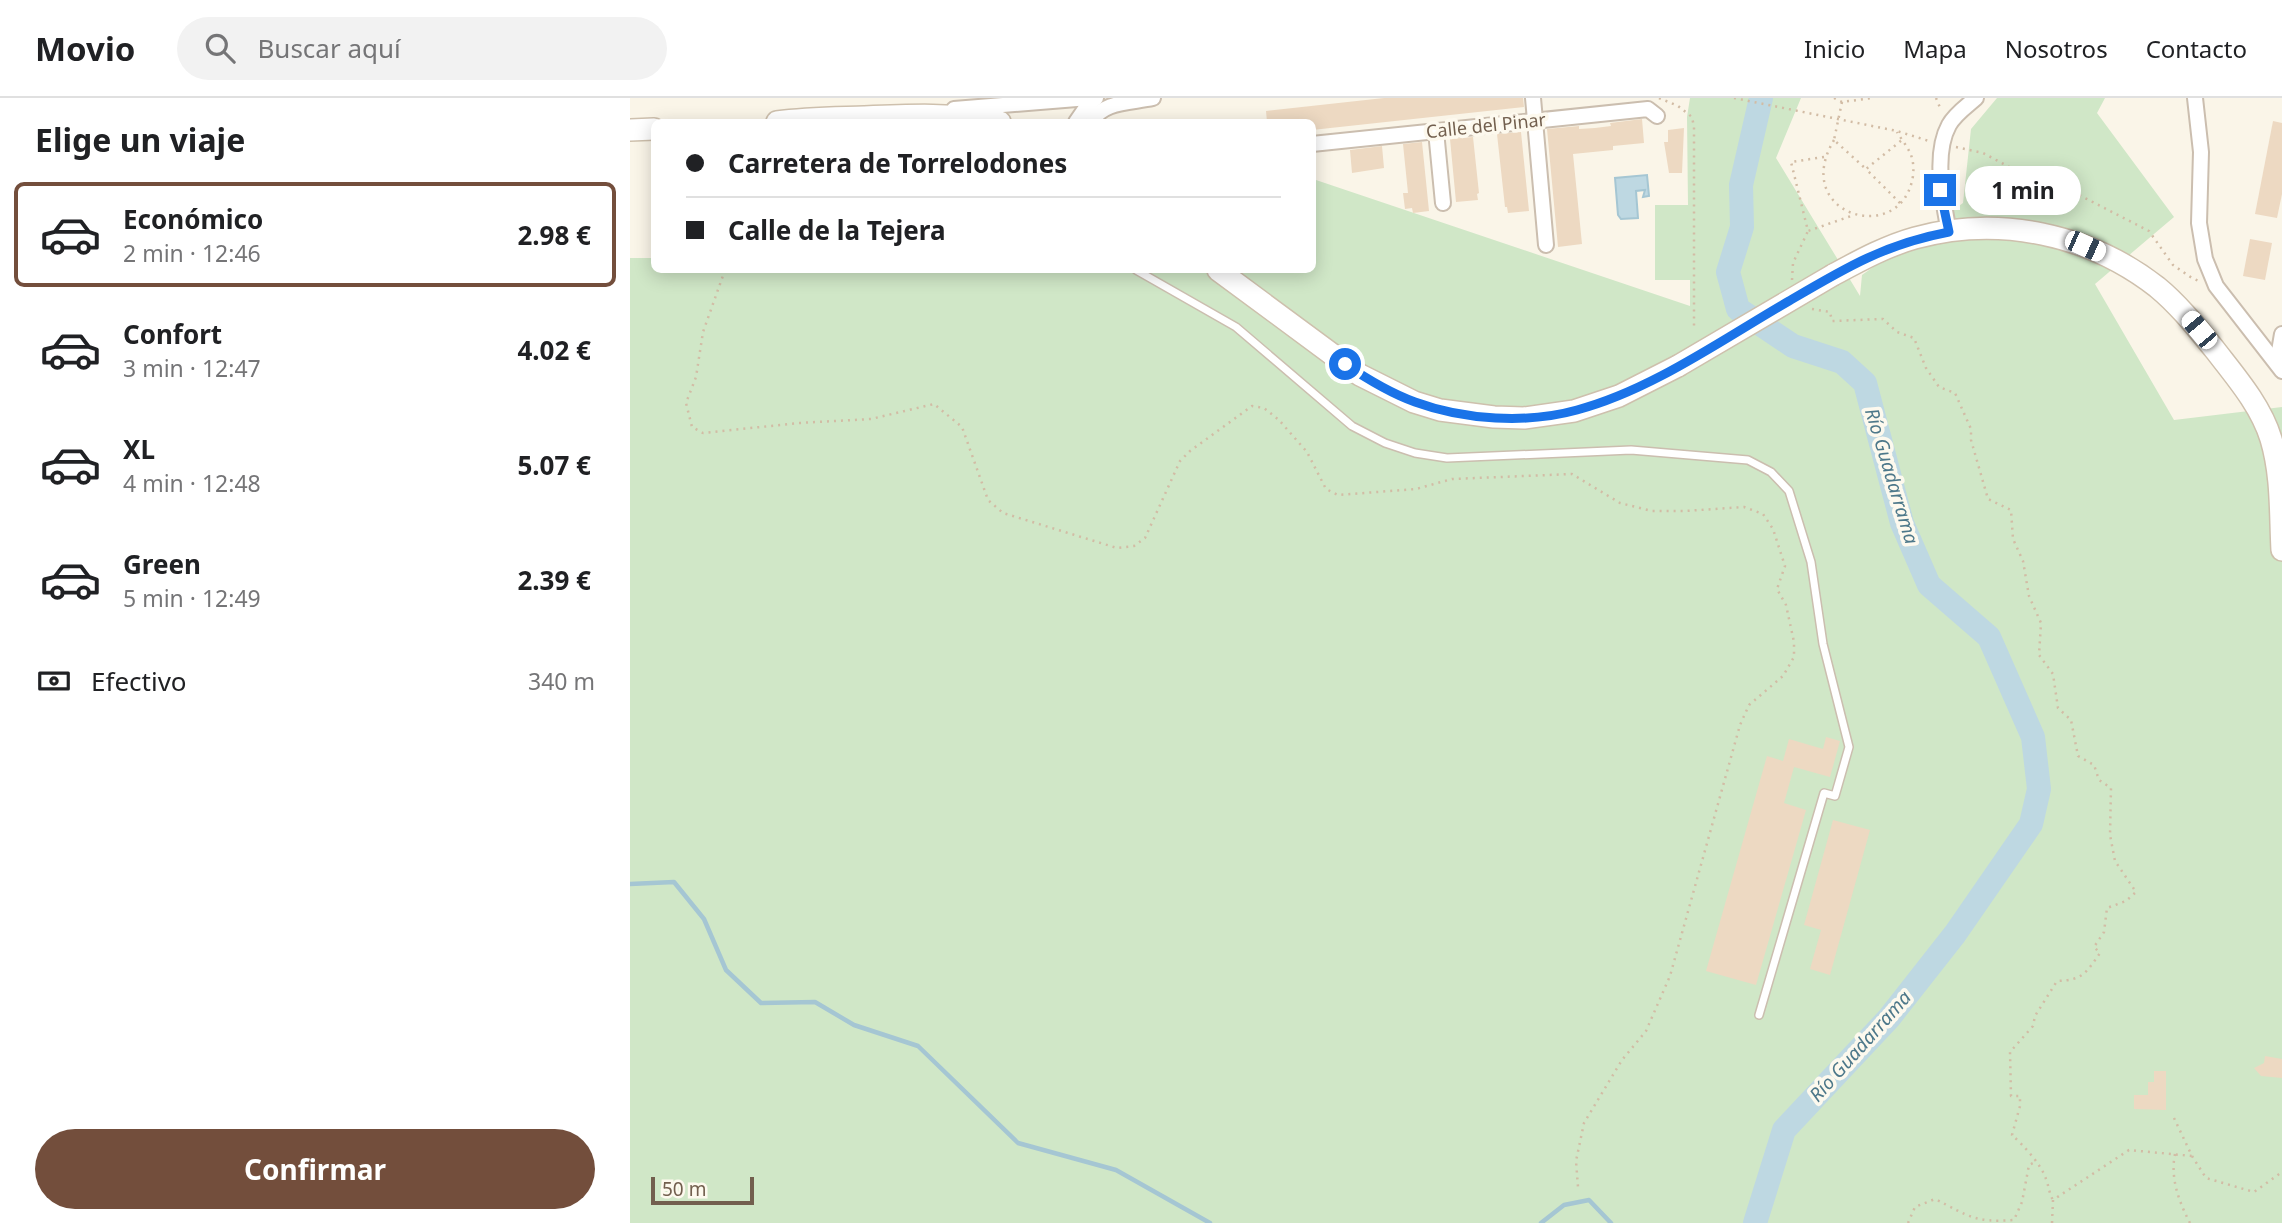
<!DOCTYPE html>
<html lang="es">
<head>
<meta charset="utf-8">
<style>
	:root { --surface:#fff; --page:#f2f2f2; --text:#202124; --muted:#757577; --line:#e0e0e0; --accent:#734e3c }
	body { margin:0; font-family:"Noto Sans",sans-serif; background:var(--page); color:var(--text); height:100vh; display:flex; flex-direction:column; font-size:26px; white-space:nowrap }
	* { box-sizing:border-box; margin:0 }
	p { font-size:23px; color:var(--muted) }
	.icon { flex:none; width:38px; height:38px; fill:none; stroke:currentColor; stroke-width:2; stroke-linecap:round; stroke-linejoin:round }
	.map { position:relative; flex:1; overflow:hidden }
	.side { display:flex; flex-direction:column; background:var(--surface); width:630px }
	.side>* { flex:none }
	.guide { position:absolute; left:21px; top:21px; width:665px; height:154px; border-radius:10px; box-shadow:0 4px 18px #0003; display:grid; align-content:center; height:154px; padding:0 35px; background:var(--surface) }
	.scale { position:absolute; left:21px; bottom:18px; width:103px; box-sizing:border-box; padding-left:7px; border:4px solid #725f4e; border-top:0; font-size:19px; line-height:24px; white-space:nowrap; color:#725f4e; -webkit-text-stroke:5px #fdf9ee; paint-order:stroke }
	.end { position:absolute; width:32px; height:32px; margin:-16px; border:9px solid #1a73e8; background:#fff; box-shadow:0 0 0 4px #fff }
	.from { border-radius:50% }
	.bubble { position:absolute; height:49px; border-radius:24px; background:var(--surface); box-shadow:0 4px 18px #0003; font-size:23px; font-weight:700; line-height:49px; text-align:center }
	.car { position:absolute; width:21px; height:42px; margin:-21px -10px; border-radius:9px; box-shadow:0 0 5px 2px #0007; background:linear-gradient(#fff 24%,#345 0 40%,#fff 0 76%,#345 0 86%,#fff 0) }
	.guide b { display:flex; align-items:center; gap:24px; height:66px; font-size:26px }
	.guide b+b { border-top:2px solid var(--line) }
	.guide i { width:18px; height:18px; background:var(--text) }
	ul { padding:0; list-style:none }
	li { display:flex; align-items:center; gap:21px; height:105px; margin:0 14px 10px; padding:0 21px; border:4px solid transparent; border-radius:10px }
	li div { flex:1 }
	li b { display:block; font-size:26px }
	li em { font-style:normal; font-weight:700 }
	li.on { border-color:var(--accent) }
	li>.icon { width:63px; height:63px; stroke-width:1.5 }
	h2 { padding:0 35px; font-size:32px; line-height:84px }
	.pay { display:flex; align-items:center; gap:18px; height:77px; padding:0 35px; font-size:26px }
	.pay p { margin-inline-start:auto }
	.action { display:flex; gap:14px; margin-top:auto; padding:14px 35px }
	.action a { flex:1; height:80px; border-radius:42px; background:var(--accent); color:#fff; font-size:28px; font-weight:700; line-height:80px; text-align:center }
	header { display:flex; align-items:center; gap:42px; box-sizing:border-box; height:98px; padding:0 35px; background:var(--surface); border-bottom:2px solid var(--line) }
	header strong { font-size:33px }
	nav { display:flex; gap:38px; margin-inline-start:auto; font-size:24px }
	.search { width:490px; height:63px; background:var(--page); display:flex; align-items:center; gap:18px; box-sizing:border-box; padding:0 24px; border-radius:38px; color:var(--muted); font-size:26px }
	main { display:flex; flex:1; min-height:0 }
	.map>svg:first-child { display:block }
	.green { fill:#d0e7c7 }
	.water { fill:#bed8e2; stroke:#a5c6d3; stroke-width:2 }
	.lines { fill:none; stroke-linecap:round; stroke-linejoin:round }
	.stream { stroke:#a5c6d3; stroke-width:4.5 }
	.river { stroke:#bed8e2; stroke-width:24 }
	.building { fill:#edd9c2 }
	.lane-casing { stroke:#cbbeaf; stroke-width:10 }
	.street-casing { stroke:#cbbeaf; stroke-width:18 }
	.secondary-casing { stroke:#cec0ad; stroke-width:24 }
	.path { stroke:#d2bca5; stroke-width:2.5; stroke-dasharray:2 5; stroke-linecap:butt }
	.lane { stroke:#fff; stroke-width:7 }
	.street { stroke:#fff; stroke-width:14 }
	.secondary { stroke:#fff; stroke-width:21 }
	.secondary-bridge-casing { stroke:#cec0ad; stroke-width:24; stroke-linecap:butt }
	.secondary-bridge { stroke:#fff; stroke-width:21 }
	.route { stroke:#1a73e8; stroke-width:9 }
	.labels { text-anchor:middle; stroke-width:7; stroke-linejoin:round; paint-order:stroke }
	.street-label { font-size:18px; fill:#725f4e; stroke:#fdf9ee }
	.water-label { font-size:19px; font-style:italic; fill:#4d788a; stroke:#fdf9ee }
</style>
</head>
<body>
<header>
<strong>Movio</strong>
<div class="search"><svg class="icon" aria-label="search" viewBox="0 0 24 24"><circle cx="10" cy="10" r="6"/><path d="M15 15l6 6"/></svg>Buscar aquí</div>
<nav><a>Inicio</a><a>Mapa</a><a>Nosotros</a><a>Contacto</a></nav>
</header>
<main>
<section class="side">
<h2>Elige un viaje</h2>
<ul>
<li class="on"><svg class="icon" aria-label="car" viewBox="0 0 24 24"><path d="M5 17H2v-5l4-1 3-4h7l3 4 3 1v5h-3M9 17h6M6 11h13"/><circle cx="7" cy="17" r="2"/><circle cx="17" cy="17" r="2"/></svg><div><b>Económico</b><p>2 min · 12:46</p></div><em>2.98 €</em></li>
<li><svg class="icon" aria-label="car" viewBox="0 0 24 24"><path d="M5 17H2v-5l4-1 3-4h7l3 4 3 1v5h-3M9 17h6M6 11h13"/><circle cx="7" cy="17" r="2"/><circle cx="17" cy="17" r="2"/></svg><div><b>Confort</b><p>3 min · 12:47</p></div><em>4.02 €</em></li>
<li><svg class="icon" aria-label="car" viewBox="0 0 24 24"><path d="M5 17H2v-5l4-1 3-4h7l3 4 3 1v5h-3M9 17h6M6 11h13"/><circle cx="7" cy="17" r="2"/><circle cx="17" cy="17" r="2"/></svg><div><b>XL</b><p>4 min · 12:48</p></div><em>5.07 €</em></li>
<li><svg class="icon" aria-label="car" viewBox="0 0 24 24"><path d="M5 17H2v-5l4-1 3-4h7l3 4 3 1v5h-3M9 17h6M6 11h13"/><circle cx="7" cy="17" r="2"/><circle cx="17" cy="17" r="2"/></svg><div><b>Green</b><p>5 min · 12:49</p></div><em>2.39 €</em></li>
</ul>
<div class="pay"><svg class="icon" aria-label="cash" viewBox="0 0 24 24"><path d="M3 7h18v10H3z"/><circle cx="12" cy="12" r="2"/></svg>Efectivo<p>340 m</p></div>
<div class="action"><a>Confirmar</a></div>
</section>
<div class="map">
<svg width="1652" height="1125" viewBox="0 0 1652 1125">
	<rect width="100%" height="100%" fill="#faf5e8"/>
	<path class="green" d="M1060,0H1171L1146,60L1230,198L1232,177L1333,105L1341,31L1367,0H1475L1467,15L1544,119L1465,186L1544,322L1652,309V1125H0V160H24V172H682L683,81L1060,208V182H1025V107H1058L1057,19Z"/>
	<path class="water" d="M1017,77L1019,98L1013,99L1015,92L1006,93L1008,120L991,121L988,117L985,80Z"/>
	<g class="lines">
		<g class="stream">
			<path d="M0,786L44,784L74,821L96,872L131,905L185,904L224,927L288,948L388,1045L486,1072L580,1125"/>
			<path d="M911,1125L934,1107L959,1102L981,1125"/>
		</g>
		<path class="river" d="M1125,1125L1154,1032L1259,920L1325,836L1401,726L1409,691L1403,639L1359,539L1299,487L1272,425L1235,285L1212,264L1163,248L1108,211L1098,174L1112,129L1111,87L1131,0"/>
	</g>
	<g class="building">
		<path d="M754,0H893L894,9L682,32V24H637L636,13Z"/>
		<path d="M1012,21L1014,45L983,48V52L943,56L952,146L928,149L917,31L949,28V31L965,30L981,28L980,25Z"/>
		<path d="M1643,23L1652,25V96L1647,120L1625,116Z"/>
		<path d="M1054,30L1052,75H1039L1034,44H1038V32Z"/>
		<path d="M891,34L899,113L878,115L877,109H875L867,36Z"/>
		<path d="M843,39L849,95L847,96L848,102L826,104L820,41Z"/>
		<path d="M792,44L799,113L783,115L782,110L775,111L773,95H778L773,46Z"/>
		<path d="M752,48L754,70L722,75L720,52Z"/>
		<path d="M1620,141L1642,145L1635,182L1613,178Z"/>
		<path d="M1196,639L1210,643L1200,679L1164,669L1154,705L1176,712L1126,887L1076,873L1137,658L1153,663L1159,641L1193,651Z"/>
		<path d="M1203,722L1240,732L1200,877L1180,871L1191,832L1174,827Z"/>
		<path d="M1635,958L1652,961V980L1631,978L1624,970L1634,965Z"/>
		<path d="M1524,973H1536V1012L1504,1011V997H1518V984H1524Z"/>
	</g>
	<g class="lines">
		<g class="lane-casing">
			<path id="lane" d="M506,172L606,229L722,328L755,345L785,355L817,360L1001,352L1118,362L1141,374L1159,393L1181,464L1193,546L1219,649L1205,698L1194,695L1129,917"/>
		</g>
		<g class="street-casing">
			<g id="street">
				<path d="M903,0L916,147"/>
				<path d="M1565,0L1571,54L1569,125L1575,161L1586,188L1652,273"/>
				<path d="M324,11L459,0"/>
				<path d="M446,24L457,8L466,0"/>
				<path d="M462,24C472,3 501,5 523,0"/>
				<path d="M806,33L813,105"/>
				<path d="M682,46L1018,11L1027,18"/>
				<path d="M1319,134C1313,103 1303,56 1319,27C1325,16 1337,8 1346,0"/>
				<path d="M1647,265L1652,236"/>
			</g>
		</g>
		<g class="secondary-casing">
			<g id="secondary">
				<path d="M147,24C176,20 205,20 234,19C280,17 325,15 370,24"/>
				<path d="M0,32L24,31"/>
				<path d="M588,172L730,277L784,304L810,312L864,319L894,320L944,313L989,298L1048,268"/>
				<path d="M1203,177C1229,163 1256,148 1285,140C1369,117 1459,136 1527,189C1549,207 1567,230 1585,252C1606,279 1631,308 1641,341C1652,378 1650,415 1652,452"/>
			</g>
		</g>
		<g class="path">
			<path d="M1029,0L1048,8L1062,19L1064,29V229"/>
			<path d="M1104,0L1267,33L1299,43"/>
			<path d="M1204,0L1212,4L1242,0"/>
			<path d="M1306,0L1311,12"/>
			<path d="M1212,4L1204,42L1236,71"/>
			<path d="M1204,42C1160,116 1267,148 1282,83C1284,75 1284,65 1281,57C1278,49 1271,41 1267,34"/>
			<path d="M1326,49L1353,55L1400,80L1451,98L1519,133L1543,167L1562,180L1569,183"/>
			<path d="M1194,59L1161,64L1178,133L1224,117"/>
			<path d="M1270,105L1236,71L1272,42"/>
			<path d="M95,172L73,234L66,279L56,305L62,329L73,335L169,325L241,321L304,306L332,329L358,402L373,415L487,450L504,448L515,440L550,363L560,353L622,308L634,310L649,322L677,354L696,391L708,397L786,391L822,381L942,376L990,405L1022,413H1055L1114,409L1133,416L1143,431L1155,468L1147,491L1156,507L1164,544V559L1153,578L1119,607L1110,627L1040,878L1016,933L992,962L954,1025L946,1063L948,1089"/>
			<path d="M1162,182L1163,165L1178,133"/>
			<path d="M1182,211L1200,214L1202,223L1253,221L1267,234L1284,240L1296,270L1309,289L1325,295L1341,331V342L1358,401L1381,412L1383,441L1393,463L1399,498L1411,525L1409,557L1423,576L1428,610L1441,622L1448,658L1464,667L1469,682L1481,690L1480,737L1485,763L1506,794L1496,803L1477,810L1474,834L1464,849L1470,855C1456,875 1453,882 1427,883L1405,918L1403,928L1380,954L1381,998H1390V1008L1382,1037C1393,1047 1411,1066 1416,1081C1419,1089 1419,1095 1423,1102"/>
			<path d="M1544,1020L1562,1058L1576,1080L1624,1094L1652,1074"/>
			<path d="M1545,1056C1540,1080 1549,1104 1560,1125"/>
			<path d="M1278,1125L1285,1109L1305,1101C1339,1118 1344,1125 1384,1122L1392,1104L1399,1067L1403,1065"/>
			<path d="M1422,1125L1423,1102L1499,1052L1562,1058"/>
		</g>
		<use href="#lane" class="lane"/>
		<use href="#street" class="street"/>
		<use href="#secondary" class="secondary"/>
		<g class="secondary-bridge-casing">
			<path id="secondary-bridge" d="M1048,268L1203,177"/>
		</g>
		<use href="#secondary-bridge" class="secondary-bridge"/>
	</g>
	<g class="lines">
		<path class="route" d="M715,266C737,281 760,295 785,304C834,322 897,326 947,312C1022,292 1093,241 1159,203C1215,170 1255,146 1319,134L1310,92"/>
	</g>
	<g class="labels">
		<g class="street-label">
			<text transform="translate(856 28) rotate(-6)" y="6">Calle del Pinar</text>
		</g>
		<g class="water-label">
			<text transform="translate(1262 378) rotate(73)" y="7">Río Guadarrama</text>
			<text transform="translate(1230 948) rotate(-48)" y="7">Río Guadarrama</text>
		</g>
	</g>
</svg>
<div class="scale">50 m</div>
<i class="end from" style="left:715px;top:266px"></i>
<i class="end" style="left:1310px;top:92px"></i>
<div class="bubble" style="left:1335px;top:68px;width:116px">1 min</div>
<i class="car" style="left:1455px;top:148px;rotate:114deg"></i>
<i class="car" style="left:1569px;top:232px;rotate:320deg"></i>
<div class="guide">
<b><i class="from"></i>Carretera de Torrelodones</b>
<b><i></i>Calle de la Tejera</b>
</div>
</div>
</main>
</body>
</html>
